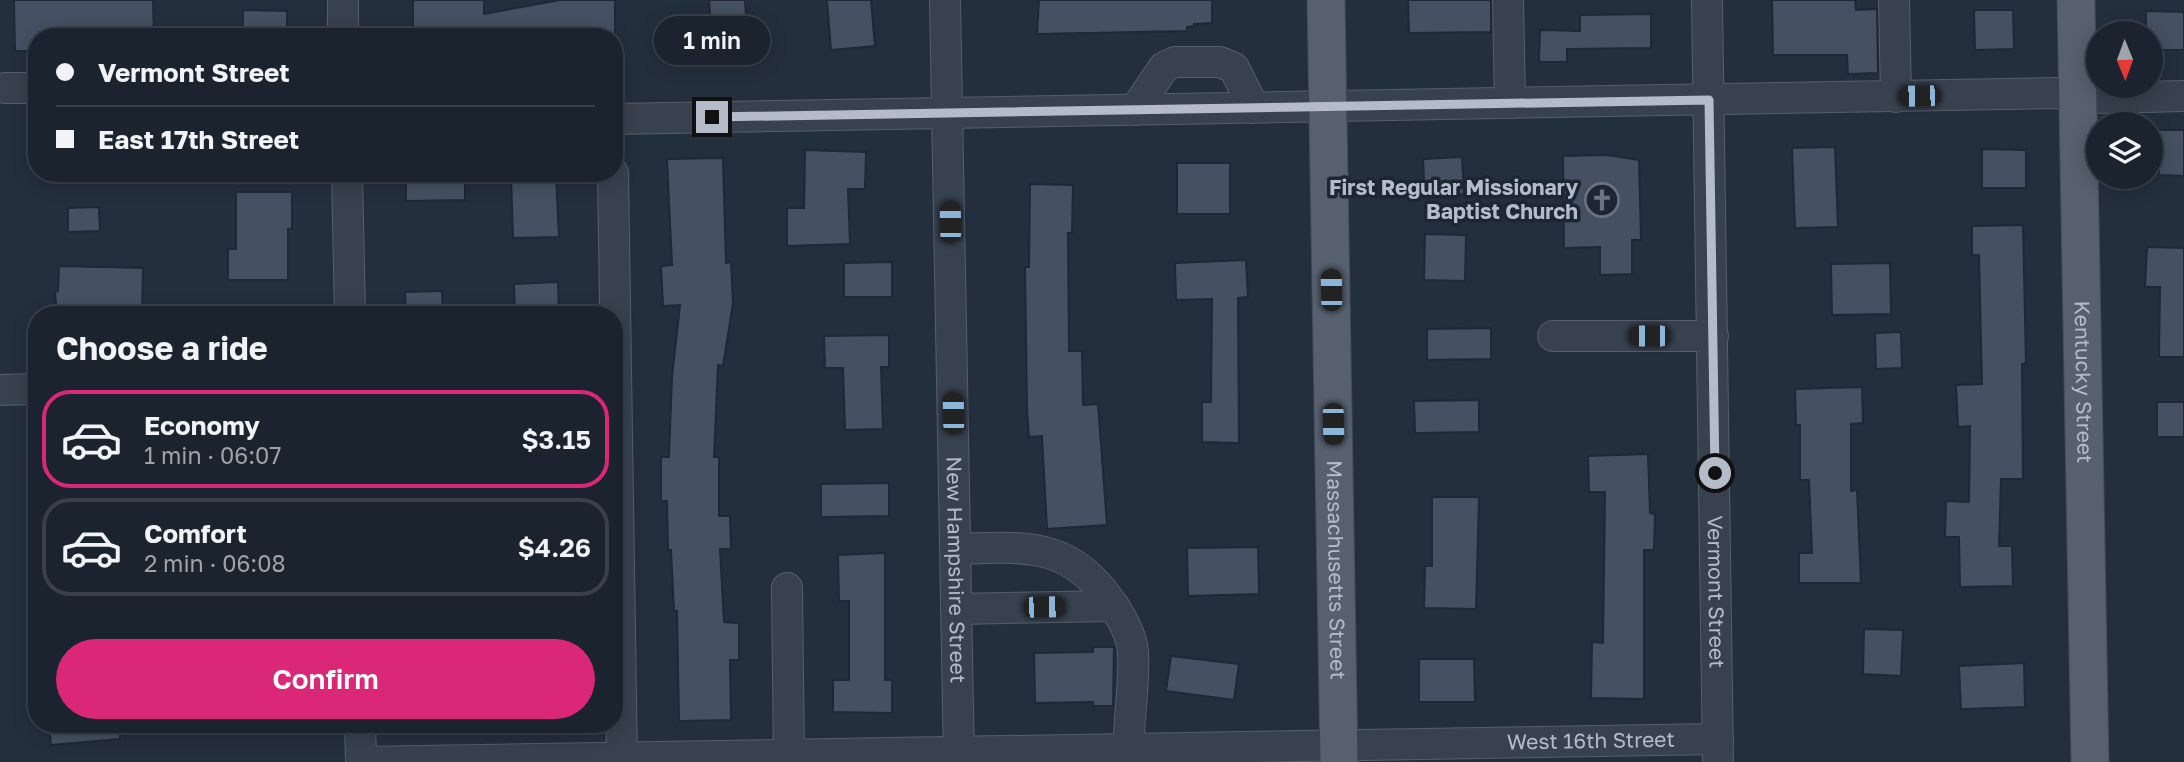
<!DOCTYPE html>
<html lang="en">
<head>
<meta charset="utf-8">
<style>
	:root { --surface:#1b232e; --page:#242b36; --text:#f1f3f6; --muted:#a0a4aa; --line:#39404a; --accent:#db2777 }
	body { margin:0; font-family:"Golos Text",sans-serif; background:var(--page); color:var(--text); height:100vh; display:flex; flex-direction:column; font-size:26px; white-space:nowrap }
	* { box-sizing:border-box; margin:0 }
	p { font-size:23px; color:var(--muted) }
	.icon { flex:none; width:38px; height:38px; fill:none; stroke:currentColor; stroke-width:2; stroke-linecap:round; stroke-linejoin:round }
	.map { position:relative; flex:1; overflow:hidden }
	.drawer { position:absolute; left:28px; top:306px; width:595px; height:427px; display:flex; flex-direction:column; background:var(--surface); border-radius:28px; box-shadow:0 4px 18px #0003,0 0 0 2px var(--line) }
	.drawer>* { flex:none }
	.banner { position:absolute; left:28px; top:28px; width:595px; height:154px; border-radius:28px; box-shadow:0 4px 18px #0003,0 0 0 2px var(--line); display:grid; align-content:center; height:154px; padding:0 28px; background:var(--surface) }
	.needle { width:46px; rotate:179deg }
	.buttons { position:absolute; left:2086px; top:21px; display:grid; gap:14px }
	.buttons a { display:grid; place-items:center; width:77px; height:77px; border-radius:50%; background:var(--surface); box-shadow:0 4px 18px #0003,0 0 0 2px var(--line); font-size:35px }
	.end { position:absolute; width:32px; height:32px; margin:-16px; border:9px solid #b4bcc9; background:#111; box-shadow:0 0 0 4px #111 }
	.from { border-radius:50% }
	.bubble { position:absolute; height:49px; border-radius:24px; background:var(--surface); box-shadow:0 4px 18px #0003,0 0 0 2px var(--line); font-size:23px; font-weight:600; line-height:49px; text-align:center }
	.car { position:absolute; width:21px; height:42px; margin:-21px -10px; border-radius:9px; box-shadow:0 0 5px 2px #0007; background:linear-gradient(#222 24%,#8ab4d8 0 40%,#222 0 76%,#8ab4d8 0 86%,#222 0) }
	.banner b { display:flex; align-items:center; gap:24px; height:66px; font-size:26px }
	.banner b+b { border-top:2px solid var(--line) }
	.banner i { width:18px; height:18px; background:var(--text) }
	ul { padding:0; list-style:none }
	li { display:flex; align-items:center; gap:21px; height:98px; margin:0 14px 10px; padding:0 14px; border:4px solid var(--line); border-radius:28px }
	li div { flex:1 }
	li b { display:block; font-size:26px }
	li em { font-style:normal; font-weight:600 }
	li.current { border-color:var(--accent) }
	li>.icon { width:63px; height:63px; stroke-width:1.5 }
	h2 { padding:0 28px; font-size:32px; line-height:84px }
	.action { display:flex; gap:14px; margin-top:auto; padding:14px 28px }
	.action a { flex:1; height:80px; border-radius:42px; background:var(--accent); color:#fff; font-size:28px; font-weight:600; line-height:80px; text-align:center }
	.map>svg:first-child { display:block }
	.building { fill:#455162; stroke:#1f2835; stroke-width:2 }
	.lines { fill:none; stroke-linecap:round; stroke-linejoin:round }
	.minor-casing { stroke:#565f6c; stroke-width:32 }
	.major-casing { stroke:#414a57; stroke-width:39 }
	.minor { stroke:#38414e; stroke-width:30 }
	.major { stroke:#56606e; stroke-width:37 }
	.route { stroke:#b4bcc9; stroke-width:9 }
	.labels { text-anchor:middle; stroke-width:7; stroke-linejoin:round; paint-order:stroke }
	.poi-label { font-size:21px; font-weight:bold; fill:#b4bcc9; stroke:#1d2633; text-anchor:end }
	.street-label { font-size:21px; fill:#b4bcc9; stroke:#1d2633 }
</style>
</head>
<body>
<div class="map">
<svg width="2184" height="762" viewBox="0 0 2184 762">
	<rect width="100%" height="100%" fill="#242f3e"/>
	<g class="building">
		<path d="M14,0H153L154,37H37V51H15Z"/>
		<path d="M413,0H484V14L560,0H615V36H568V29L527,37H413Z"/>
		<path d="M709,0H745L748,49L713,52Z"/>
		<path d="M827,0H871L875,46L831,50Z"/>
		<path d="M1039,0H1212V23L1194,24V26L1187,27V31L1037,34Z"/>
		<path d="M1408,0H1491V32L1409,33Z"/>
		<path d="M1772,0H1855L1856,10L1877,9L1878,73L1848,74L1847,55H1773Z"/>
		<path d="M243,10L287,11V37H243Z"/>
		<path d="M1974,10H2013L2014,49L1975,50Z"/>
		<path d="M2146,11L2184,12V50H2151V33H2146Z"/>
		<path d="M1651,14V48L1567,49V62H1539L1540,30L1580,31V15Z"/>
		<path d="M2159,130H2184V176L2159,175Z"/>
		<path d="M1835,147L1838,227L1795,228L1792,148Z"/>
		<path d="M1982,149L2026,150V188H1982Z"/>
		<path d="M805,150L866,152L865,189H848L850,244L787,246V208H804Z"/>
		<path d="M1607,155L1639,160L1641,240H1632V274L1600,275V247L1564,248L1563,156Z"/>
		<path d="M1462,157L1464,194L1425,197L1423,159Z"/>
		<path d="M723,158L726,263L731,262L733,303L723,366L718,365L714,457H719V516H730L731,549H720L724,622L739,623V660H730L731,720L679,721L677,611H674L671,550H668L667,501H661V457H669L672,377L680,305L663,306L661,266L672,265L667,159Z"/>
		<rect x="1177" y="163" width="53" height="51"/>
		<path d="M406,173H465V200L406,201Z"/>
		<path d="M556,175L559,237L513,238L511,176Z"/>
		<path d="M1030,184L1073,185L1072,233H1068L1069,351H1082L1083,405L1098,404L1107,525L1047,529L1042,436L1029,437L1027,408L1025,267H1029Z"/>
		<path d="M236,192H292V229H288V280H228V249H236Z"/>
		<path d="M99,207L100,231L68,232V208Z"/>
		<path d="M2023,225L2026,363L2022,364L2023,479H2001L1999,546H2012L2013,586L1960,587L1959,537H1945L1946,501L1969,502L1970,426L1958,427L1956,385L1982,384L1979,255H1972V226Z"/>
		<path d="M1425,234L1466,235L1465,281L1424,280Z"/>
		<path d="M2147,247L2184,248V357H2159L2160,287H2145Z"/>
		<path d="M1246,260L1248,297L1238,298L1239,443L1202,442V402H1211L1212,299L1176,300L1175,263Z"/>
		<path d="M892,262V297H844V263Z"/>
		<path d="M1890,263L1891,314L1832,315L1831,264Z"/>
		<path d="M59,266L143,268L142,315H57L55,292L58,291Z"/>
		<path d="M558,282L559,315H515L514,284Z"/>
		<path d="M442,291L443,315H406L405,292Z"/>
		<path d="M1491,328V359L1427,360V329Z"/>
		<path d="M1901,332L1902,368L1876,369L1875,333Z"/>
		<path d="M889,335V367H881L883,429L845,430L843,368H825L824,336Z"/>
		<path d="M1862,387L1863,423L1851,424V491L1857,490L1861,583H1799V553H1812L1809,480H1800V425H1796L1795,389Z"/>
		<path d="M1479,400V432L1415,433L1414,401Z"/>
		<rect x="2157" y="402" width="27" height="35"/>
		<path d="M1648,454L1650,513L1655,514L1654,550H1644V699L1591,698L1592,642L1603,643L1605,492H1589L1588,456Z"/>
		<path d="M889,483V516L821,517V484Z"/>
		<path d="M1432,497H1479L1476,609L1424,608L1425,566H1432Z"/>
		<path d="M1258,547L1259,594L1188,596L1187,548Z"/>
		<path d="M885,553V680H892V713L833,712V680H849V601H839L838,555Z"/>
		<path d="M1864,629L1903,630L1901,676L1863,674Z"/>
		<path d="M1093,647H1114L1113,706H1093V702L1035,703L1034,653L1093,652Z"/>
		<path d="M1171,656L1239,664L1234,700L1166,691Z"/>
		<path d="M1419,659H1474L1475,702H1419Z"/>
		<path d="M2024,663L2025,707L1961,709L1959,666Z"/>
		<path d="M49,724H119L120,739L51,745Z"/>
	</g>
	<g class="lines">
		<g class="minor-casing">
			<g id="minor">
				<path d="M343,0V37"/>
				<path id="s1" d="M945,0L959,762"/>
				<path d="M1508,0L1510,103"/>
				<path id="s2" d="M1707,0L1718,762"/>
				<path d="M1894,0L1896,97"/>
				<path d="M5,88H37"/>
				<path d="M1135,110L1164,67L1175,62H1220L1234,68L1254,108"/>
				<path d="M614,119L2056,93L2104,98L2184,96"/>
				<path d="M347,173L350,315"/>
				<path d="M613,173L622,762"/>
				<path d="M1553,336H1713"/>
				<path d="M0,390L37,389"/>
				<path d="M955,549C1023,547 1070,540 1112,604C1122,618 1132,635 1133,653C1135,686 1128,717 1129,749"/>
				<path d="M787,588L789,762"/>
				<path d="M956,609L1114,606"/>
				<path d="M360,724L361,762"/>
				<path id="s3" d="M361,762L1718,739"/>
			</g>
		</g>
		<g class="major-casing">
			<g id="major">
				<path id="s4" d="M1326,0L1339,762"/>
				<path id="s5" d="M2076,0L2090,762"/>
			</g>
		</g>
		<use href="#minor" class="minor"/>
		<use href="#major" class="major"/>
	</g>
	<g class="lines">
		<path class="route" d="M712,117L1709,100L1715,473"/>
	</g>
	<defs>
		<g id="church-ring" transform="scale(1.75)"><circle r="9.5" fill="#1d2633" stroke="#6b7280" stroke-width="1.5"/><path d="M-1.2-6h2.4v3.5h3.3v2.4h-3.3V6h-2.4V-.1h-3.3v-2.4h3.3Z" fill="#6b7280"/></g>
	</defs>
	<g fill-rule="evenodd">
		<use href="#church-ring" x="1602" y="200"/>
	</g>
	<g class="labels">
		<g class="poi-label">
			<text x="1578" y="195">First Regular Missionary<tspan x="1578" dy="24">Baptist Church</tspan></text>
		</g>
		<g class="street-label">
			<text dy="7" stroke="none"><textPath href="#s5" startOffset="382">Kentucky Street</textPath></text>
			<text dy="7" stroke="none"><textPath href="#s1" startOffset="570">New Hampshire Street</textPath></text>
			<text dy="7" stroke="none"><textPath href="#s4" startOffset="570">Massachusetts Street</textPath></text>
			<text dy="7" stroke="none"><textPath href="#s2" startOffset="592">Vermont Street</textPath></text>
			<text dy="7" stroke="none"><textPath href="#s3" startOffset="1230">West 16th Street</textPath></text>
		</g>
	</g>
</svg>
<div class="buttons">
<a><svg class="needle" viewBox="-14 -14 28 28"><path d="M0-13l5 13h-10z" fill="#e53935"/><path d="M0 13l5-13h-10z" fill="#a0a4aa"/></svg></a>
<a><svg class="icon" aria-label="layers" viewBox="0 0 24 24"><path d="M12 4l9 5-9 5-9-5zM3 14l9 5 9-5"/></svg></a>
</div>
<i class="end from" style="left:1715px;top:473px"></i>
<i class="end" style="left:712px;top:117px"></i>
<div class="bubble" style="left:654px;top:16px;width:116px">1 min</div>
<i class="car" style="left:1919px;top:96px;rotate:269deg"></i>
<i class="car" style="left:950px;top:222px;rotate:359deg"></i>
<i class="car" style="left:1331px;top:290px;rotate:359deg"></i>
<i class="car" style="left:1649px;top:336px;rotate:270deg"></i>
<i class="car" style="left:953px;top:413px;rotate:359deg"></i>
<i class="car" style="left:1333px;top:424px;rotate:179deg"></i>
<i class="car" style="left:1044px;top:607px;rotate:89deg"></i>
<div class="banner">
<b><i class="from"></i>Vermont Street</b>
<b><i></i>East 17th Street</b>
</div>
<section class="drawer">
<h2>Choose a ride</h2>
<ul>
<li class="current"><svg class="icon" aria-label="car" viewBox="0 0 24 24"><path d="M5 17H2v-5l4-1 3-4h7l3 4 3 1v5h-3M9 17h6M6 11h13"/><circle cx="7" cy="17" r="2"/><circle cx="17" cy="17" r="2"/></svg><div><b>Economy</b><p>1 min · 06:07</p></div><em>$3.15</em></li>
<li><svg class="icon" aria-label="car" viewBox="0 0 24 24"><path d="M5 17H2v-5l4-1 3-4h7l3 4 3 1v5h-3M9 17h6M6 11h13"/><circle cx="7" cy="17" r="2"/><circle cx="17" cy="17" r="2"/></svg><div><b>Comfort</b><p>2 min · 06:08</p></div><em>$4.26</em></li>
</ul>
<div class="action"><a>Confirm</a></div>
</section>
</div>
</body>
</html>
